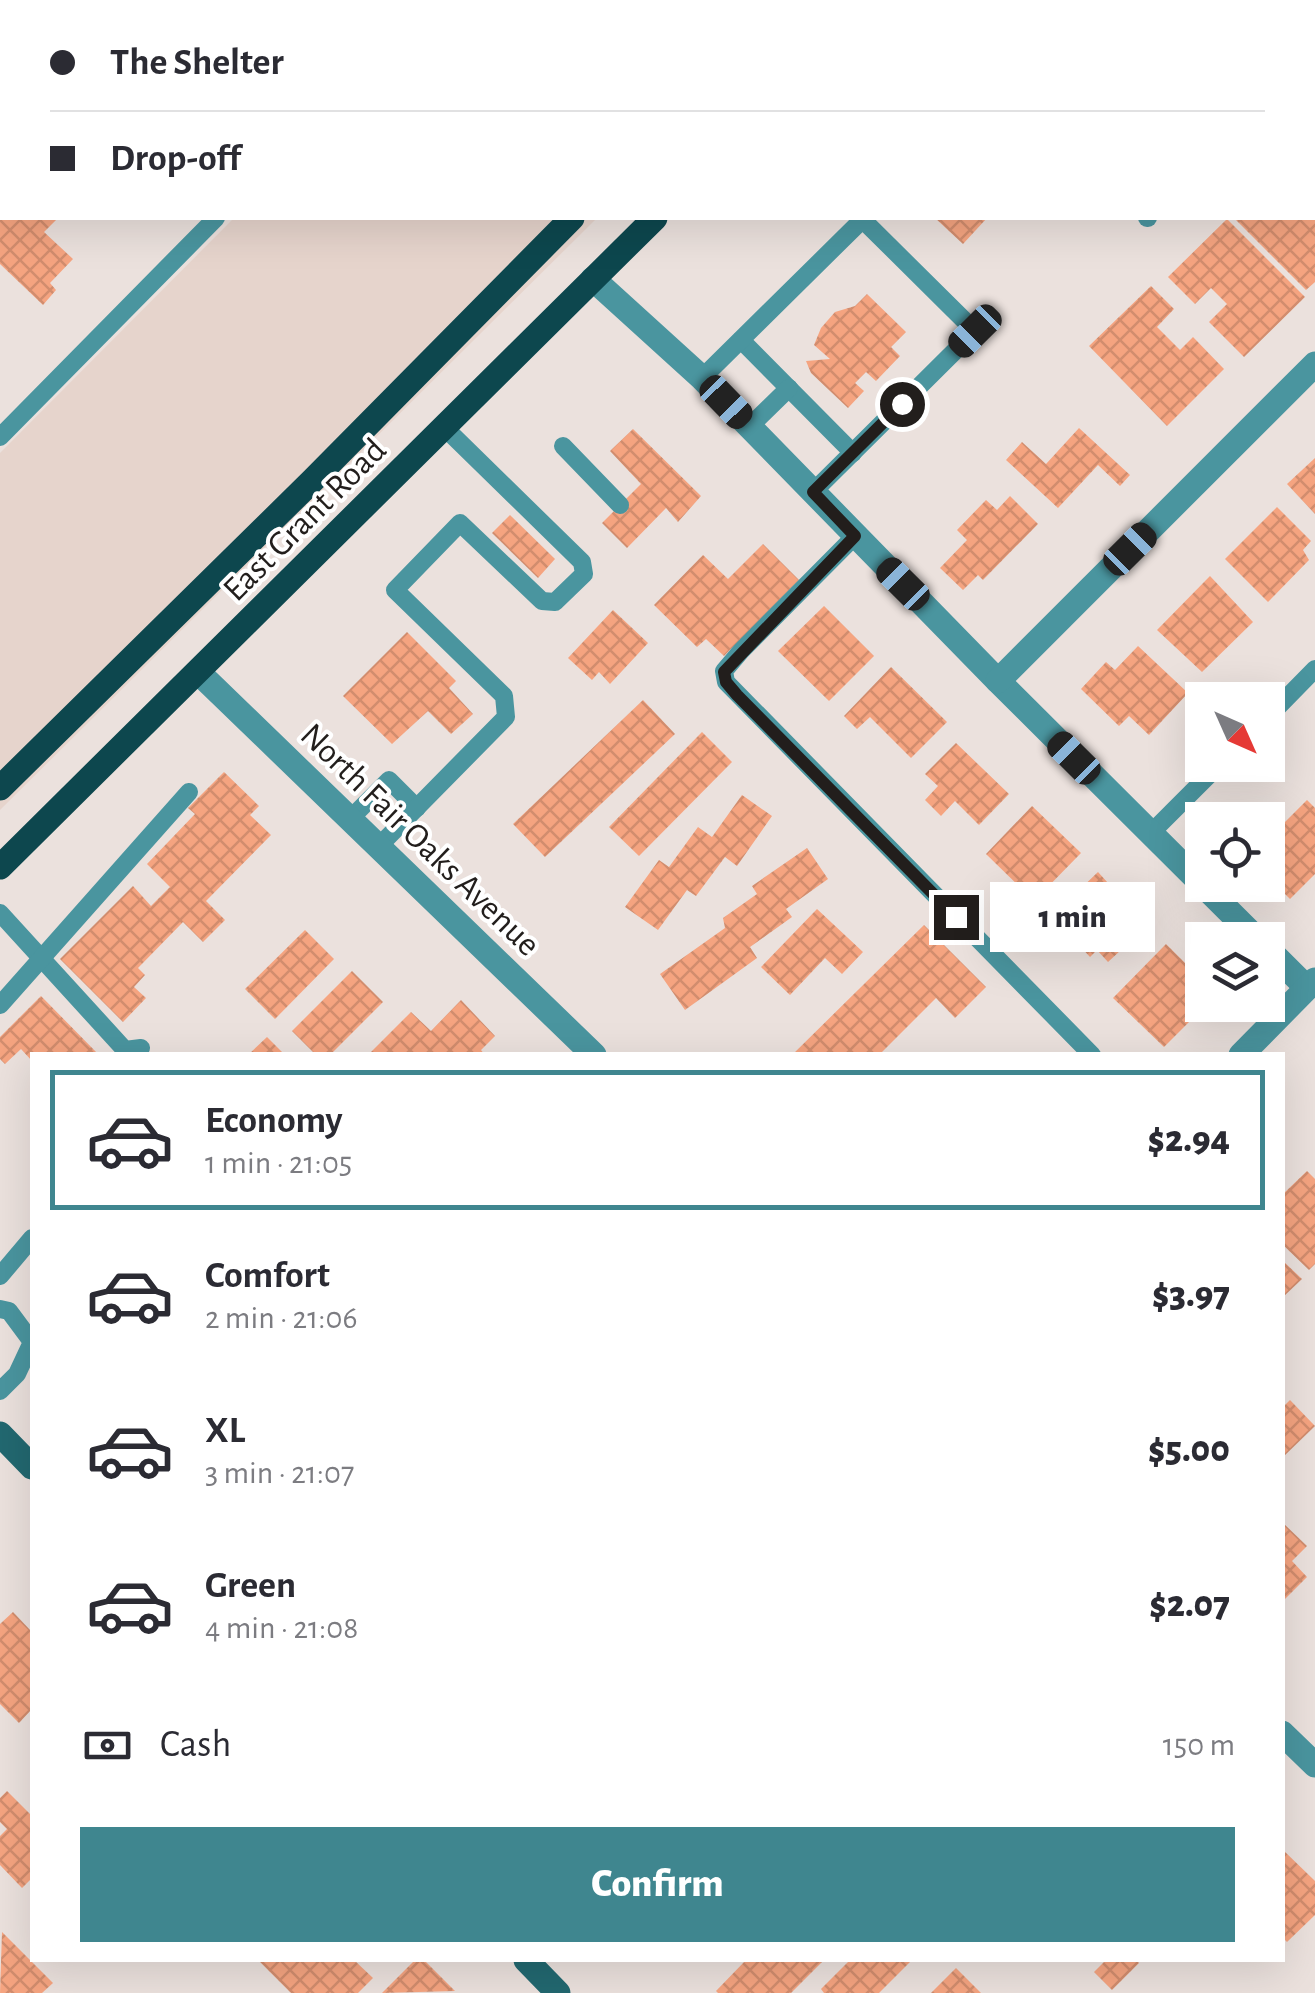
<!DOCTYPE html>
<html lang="en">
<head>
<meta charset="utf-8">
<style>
	:root { --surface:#fff; --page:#f7f7f7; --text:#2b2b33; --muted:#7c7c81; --line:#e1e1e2; --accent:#3f868f }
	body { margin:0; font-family:"Alegreya Sans",sans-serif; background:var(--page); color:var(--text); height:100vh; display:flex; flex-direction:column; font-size:38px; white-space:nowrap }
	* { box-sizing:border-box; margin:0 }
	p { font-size:32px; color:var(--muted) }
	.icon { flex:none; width:55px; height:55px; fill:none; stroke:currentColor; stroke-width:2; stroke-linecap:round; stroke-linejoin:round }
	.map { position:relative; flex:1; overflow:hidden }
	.side { position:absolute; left:30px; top:1052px; width:1255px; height:910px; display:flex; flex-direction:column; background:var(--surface); border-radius:0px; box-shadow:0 10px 40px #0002 }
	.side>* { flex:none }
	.top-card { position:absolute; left:0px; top:0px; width:1315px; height:220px; box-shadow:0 10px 40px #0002; display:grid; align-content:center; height:220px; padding:0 50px; background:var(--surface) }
	.needle { width:65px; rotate:135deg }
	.fabs { position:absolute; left:1185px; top:682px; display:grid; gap:20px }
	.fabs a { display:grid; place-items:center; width:100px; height:100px; border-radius:0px; background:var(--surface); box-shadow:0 10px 40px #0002; font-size:50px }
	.end { position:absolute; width:45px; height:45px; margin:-22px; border:12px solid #221e1c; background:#fff; box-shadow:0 0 0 5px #fff }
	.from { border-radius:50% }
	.bubble { position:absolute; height:70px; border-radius:0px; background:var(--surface); box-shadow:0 10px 40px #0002; font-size:32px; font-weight:800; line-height:70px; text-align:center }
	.car { position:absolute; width:30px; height:60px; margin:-30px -15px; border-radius:12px; box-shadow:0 0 8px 2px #0007; background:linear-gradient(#222 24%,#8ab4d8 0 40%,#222 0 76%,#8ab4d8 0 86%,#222 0) }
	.top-card b { display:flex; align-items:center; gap:35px; height:95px; font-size:38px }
	.top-card b+b { border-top:2px solid var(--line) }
	.top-card i { width:25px; height:25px; background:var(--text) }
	ul { padding:18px 0 0; list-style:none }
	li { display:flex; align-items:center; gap:30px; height:140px; margin:0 20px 15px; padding:0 30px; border:5px solid transparent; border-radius:0px }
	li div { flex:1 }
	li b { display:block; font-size:38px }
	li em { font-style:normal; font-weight:800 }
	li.active { border-color:var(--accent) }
	li>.icon { width:90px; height:90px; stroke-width:1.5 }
	.pay { display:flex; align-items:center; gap:25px; height:110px; padding:0 50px; font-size:38px }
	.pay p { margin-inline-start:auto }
	.cta { display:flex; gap:20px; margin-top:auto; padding:20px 50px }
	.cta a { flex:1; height:115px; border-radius:0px; background:var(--accent); color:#fff; font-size:40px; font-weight:800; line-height:115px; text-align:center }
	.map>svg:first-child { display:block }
	.built { fill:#e6d4cc }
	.building { fill:url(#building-cross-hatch) }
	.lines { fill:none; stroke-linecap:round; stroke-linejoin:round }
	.lane { stroke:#4a959f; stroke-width:18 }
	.street { stroke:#4a959f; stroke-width:25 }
	.secondary { stroke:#226870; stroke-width:25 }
	.primary { stroke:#0d474e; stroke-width:25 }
	.route { stroke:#221e1c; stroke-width:12 }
	.labels { text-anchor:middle; stroke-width:8; stroke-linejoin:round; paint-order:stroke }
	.street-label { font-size:35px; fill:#221e1c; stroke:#fff }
</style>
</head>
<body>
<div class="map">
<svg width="1315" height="1993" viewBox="0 0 1315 1993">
	<defs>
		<pattern id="building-cross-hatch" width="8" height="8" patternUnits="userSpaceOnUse" patternTransform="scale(2.5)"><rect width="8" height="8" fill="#f5a480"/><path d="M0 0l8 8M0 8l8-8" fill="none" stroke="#d28d6e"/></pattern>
	</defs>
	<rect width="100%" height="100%" fill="#ebe1dd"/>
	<g class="built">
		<path d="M450,0H822L448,2Z"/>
		<path d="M234,218H597L0,810V453Z"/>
	</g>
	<g class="building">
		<path d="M0,218H58L44,232L73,259L50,283L56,290L43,305L0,264Z"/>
		<path d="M935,218H987L963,244Z"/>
		<path d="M1234,218H1315V282L1306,290Z"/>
		<path d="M1227,219L1305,297L1244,357L1209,322L1227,304L1211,288L1195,304L1168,277Z"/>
		<path d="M1151,286L1174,309L1157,327L1180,350L1193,337L1224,369L1167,426L1089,346Z"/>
		<path d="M867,294L906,332L891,347L900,356L876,381L866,372L855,383L864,391L848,408L811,373L806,361L830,359L814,345L821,328L835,312L855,306Z"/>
		<path d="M1079,428L1130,475L1120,486L1098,465L1058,508L1006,460L1022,442L1046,464Z"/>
		<path d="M633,429L701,496L678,522L666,508L627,548L602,523L641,484L610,451Z"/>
		<path d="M1315,458V514L1287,484Z"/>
		<path d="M1010,496L1038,524L983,580L978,575L963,590L940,568L967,540L957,530L986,500L997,510Z"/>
		<path d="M1277,507L1311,541L1303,550L1309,560L1268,602L1225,559Z"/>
		<path d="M510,515L555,559L538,578L492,533Z"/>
		<path d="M763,544L799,580L724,656L706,639L697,647L654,605L703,555L728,579Z"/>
		<path d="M1210,576L1253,622L1202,672L1157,630Z"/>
		<path d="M824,606L874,656L829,701L778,651Z"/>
		<path d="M613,610L648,643L610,684L599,672L592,680L568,658Z"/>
		<path d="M407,632L456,681L449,688L473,714L451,734L428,711L392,744L343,696Z"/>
		<path d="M1138,646L1188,693L1149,735L1129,716L1119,726L1081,689L1106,662L1115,670Z"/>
		<path d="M891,667L947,722L911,758L870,717L857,729L844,716Z"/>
		<path d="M643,700L675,734L545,857L513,824Z"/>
		<path d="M702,732L732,762L639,856L609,827Z"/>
		<path d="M956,743L1009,794L979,825L955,801L941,816L925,800L938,786L925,774Z"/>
		<path d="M224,772L259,806L250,815L271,835L206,901L225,920L203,942L183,922L138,968L145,975L134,987L146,998L123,1022L60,959L133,886L151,906L170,887L147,864L195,814L188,808Z"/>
		<path d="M742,795L772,816L737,866L725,857L696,896L687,890L658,930L625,907L659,860L669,867L698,827L712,837Z"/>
		<path d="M1307,800L1315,808V874L1290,899L1268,877V819L1270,817L1281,826Z"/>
		<path d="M1032,806L1081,853L1034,901L986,854Z"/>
		<path d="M807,848L828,879L786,909L792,917L750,947L757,958L685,1010L660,974L725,928L723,918L757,894L752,886Z"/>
		<path d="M1098,872L1147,926L1108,962L1097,950L1090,957L1052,916Z"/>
		<path d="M817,909L863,952L842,974L825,958L790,995L761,967Z"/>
		<path d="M924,925L986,987L955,1018L936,998L879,1055H792Z"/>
		<path d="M305,930L334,959L275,1019L245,989Z"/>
		<path d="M1166,944L1202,980V1005H1206L1164,1047L1113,998Z"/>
		<path d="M352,971L383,1002L330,1055H316L292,1031Z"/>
		<path d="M41,996L99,1055H32V1061L21,1049L5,1064L0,1059V1037Z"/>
		<path d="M461,1000L495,1036L481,1050L485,1055H368L411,1012L431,1031Z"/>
		<path d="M267,1037L285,1055H248Z"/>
		<path d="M1307,1171L1315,1179V1264L1309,1270L1282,1244V1195Z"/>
		<path d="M1282,1260L1302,1279L1282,1298Z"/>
		<path d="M1290,1400L1315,1426L1282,1458V1408Z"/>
		<path d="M1282,1522L1307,1546L1292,1561L1307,1577L1282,1602Z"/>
		<path d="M13,1612L32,1632V1709L19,1723L0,1704V1624Z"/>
		<path d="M7,1791L32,1816V1878L22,1888L0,1865V1836L7,1829L0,1822V1798Z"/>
		<path d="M1282,1849L1315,1881V1915L1287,1942L1282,1937Z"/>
		<path d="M2,1932L53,1983L42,1993H0Z"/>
		<path d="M258,1960H354L373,1978L358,1993H291Z"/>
		<path d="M415,1960H424L455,1991L382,1993Z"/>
		<path d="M746,1960H824L791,1993H718L716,1991Z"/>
		<path d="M850,1960H912L879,1993H824L821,1989Z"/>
		<path d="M1106,1960H1136L1139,1963L1112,1990L1094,1972Z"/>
		<path d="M956,1968L981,1993H931Z"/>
	</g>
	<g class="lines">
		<g class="lane">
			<path d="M431,2L434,0"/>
			<path d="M1073,2L1076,0"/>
			<path d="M1312,51L1315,48"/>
			<path d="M1147,218H1148"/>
			<path d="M741,340L853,453"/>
			<path d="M702,378L863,219"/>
			<path d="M749,427L789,388"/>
			<path d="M0,437L216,218"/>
			<path d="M563,446L620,505"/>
			<path d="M813,492L975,331L861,218"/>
			<path d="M855,536L741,651L724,671L726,682L1092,1055"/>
			<path d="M1268,717L1315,669"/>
			<path d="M350,819L389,780L417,808"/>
			<path d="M1150,834L1219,765"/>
			<path d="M379,846L506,717L504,696L395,590L460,523L542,601L555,602L584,574L582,562L444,427"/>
			<path d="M0,913L125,1050L141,1048"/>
			<path d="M0,1005L189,792"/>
			<path d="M0,1276L32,1238"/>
			<path d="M0,1309L9,1311L32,1342L17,1374L0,1391"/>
		</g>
		<g class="street">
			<path d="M31,2L34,0"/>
			<path d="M0,33L2,31"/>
			<path d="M593,279L702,378L998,681L1258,940"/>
			<path d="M199,673L594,1055"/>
			<path d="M998,681L1315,364"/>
			<path d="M1268,949L1307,988"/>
			<path d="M1241,1055L1315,980"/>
			<path d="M1282,1733L1315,1765"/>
		</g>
		<g class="secondary">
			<path d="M0,1434L32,1467"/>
			<path d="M526,1960L558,1993"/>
		</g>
		<g class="primary">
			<path d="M783,2L786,0"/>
			<path d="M870,2L873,0"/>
			<path d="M0,788L313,480L572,218"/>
			<path d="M0,867L655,218"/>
		</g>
	</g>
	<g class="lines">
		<path class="route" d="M902,404L813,492L855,536L724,672L726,682L737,695L956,917"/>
	</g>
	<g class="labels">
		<g class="street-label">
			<text transform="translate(304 519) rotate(-45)" y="12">East Grant Road</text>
			<text transform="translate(421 839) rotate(44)" y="12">North Fair Oaks Avenue</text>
		</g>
	</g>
</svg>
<div class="fabs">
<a><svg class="needle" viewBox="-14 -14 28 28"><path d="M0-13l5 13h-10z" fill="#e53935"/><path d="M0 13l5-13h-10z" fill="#7c7c81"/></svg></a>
<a><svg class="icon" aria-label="locate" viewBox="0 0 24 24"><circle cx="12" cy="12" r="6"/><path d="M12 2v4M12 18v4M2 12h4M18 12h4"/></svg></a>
<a><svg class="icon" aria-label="layers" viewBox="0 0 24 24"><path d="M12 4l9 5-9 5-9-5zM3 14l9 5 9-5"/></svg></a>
</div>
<i class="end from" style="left:902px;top:404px"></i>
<i class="end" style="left:956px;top:917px"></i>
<div class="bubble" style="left:990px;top:882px;width:165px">1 min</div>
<i class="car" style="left:975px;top:331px;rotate:225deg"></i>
<i class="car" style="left:726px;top:402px;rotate:136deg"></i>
<i class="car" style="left:1130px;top:549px;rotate:45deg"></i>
<i class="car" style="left:903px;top:584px;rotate:315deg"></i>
<i class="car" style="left:1074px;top:758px;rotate:315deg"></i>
<div class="top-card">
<b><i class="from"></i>The Shelter</b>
<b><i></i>Drop-off</b>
</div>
<section class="side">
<ul>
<li class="active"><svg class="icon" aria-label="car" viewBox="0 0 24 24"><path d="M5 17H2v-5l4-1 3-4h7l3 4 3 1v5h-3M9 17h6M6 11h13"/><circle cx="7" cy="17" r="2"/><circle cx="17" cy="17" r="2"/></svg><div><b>Economy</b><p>1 min · 21:05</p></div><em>$2.94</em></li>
<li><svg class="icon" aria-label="car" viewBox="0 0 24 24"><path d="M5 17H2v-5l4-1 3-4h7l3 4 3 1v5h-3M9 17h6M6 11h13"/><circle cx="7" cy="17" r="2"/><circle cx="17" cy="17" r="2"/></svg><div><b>Comfort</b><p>2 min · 21:06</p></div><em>$3.97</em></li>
<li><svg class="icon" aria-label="car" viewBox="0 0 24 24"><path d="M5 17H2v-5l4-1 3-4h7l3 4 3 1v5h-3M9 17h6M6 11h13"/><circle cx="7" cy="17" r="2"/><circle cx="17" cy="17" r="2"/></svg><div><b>XL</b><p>3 min · 21:07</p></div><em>$5.00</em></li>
<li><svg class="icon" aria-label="car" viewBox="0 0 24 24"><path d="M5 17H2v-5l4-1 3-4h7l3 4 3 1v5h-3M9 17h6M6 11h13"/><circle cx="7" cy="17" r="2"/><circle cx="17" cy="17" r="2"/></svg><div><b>Green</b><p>4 min · 21:08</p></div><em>$2.07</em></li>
</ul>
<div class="pay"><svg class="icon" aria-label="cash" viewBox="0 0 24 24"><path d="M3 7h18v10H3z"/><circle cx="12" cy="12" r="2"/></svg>Cash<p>150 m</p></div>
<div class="cta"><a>Confirm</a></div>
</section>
</div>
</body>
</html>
